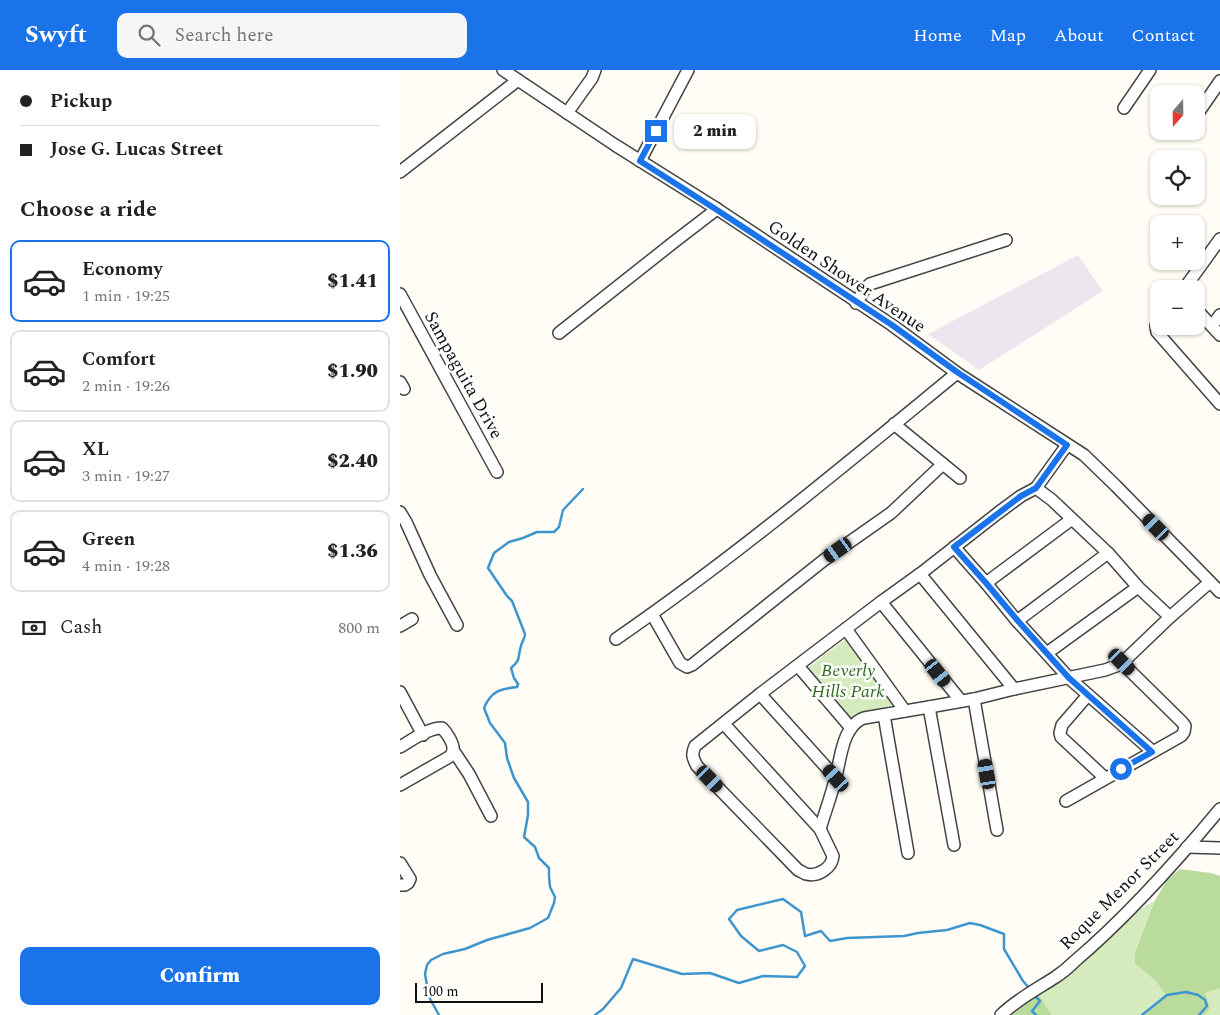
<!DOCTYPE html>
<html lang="en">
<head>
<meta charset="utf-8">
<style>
	:root { --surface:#fff; --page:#f6f6f6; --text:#222; --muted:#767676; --line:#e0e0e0; --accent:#1a73e8 }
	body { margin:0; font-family:Spectral,serif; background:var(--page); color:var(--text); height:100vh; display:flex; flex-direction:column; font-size:19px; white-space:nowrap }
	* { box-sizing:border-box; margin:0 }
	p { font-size:16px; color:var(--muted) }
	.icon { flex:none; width:28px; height:28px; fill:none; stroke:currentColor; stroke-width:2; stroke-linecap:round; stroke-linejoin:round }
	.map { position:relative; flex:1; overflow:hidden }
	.panel { display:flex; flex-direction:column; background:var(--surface); width:400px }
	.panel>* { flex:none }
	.guide { display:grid; align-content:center; height:110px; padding:0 20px; background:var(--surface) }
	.needle { width:32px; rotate:200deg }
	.buttons { position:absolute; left:750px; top:15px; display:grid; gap:10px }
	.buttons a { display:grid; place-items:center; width:55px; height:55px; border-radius:10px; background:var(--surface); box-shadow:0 1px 4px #0004; font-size:25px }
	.scale { position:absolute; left:15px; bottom:12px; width:128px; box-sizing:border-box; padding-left:5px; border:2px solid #111; border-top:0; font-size:14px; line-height:18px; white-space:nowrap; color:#111; -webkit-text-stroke:4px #fff; paint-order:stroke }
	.end { position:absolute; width:22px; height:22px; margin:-11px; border:6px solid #1a73e8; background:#fff; box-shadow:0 0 0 2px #fff }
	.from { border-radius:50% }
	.bubble { position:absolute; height:35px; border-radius:10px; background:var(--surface); box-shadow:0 1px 4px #0004; font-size:16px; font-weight:800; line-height:35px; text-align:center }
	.car { position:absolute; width:15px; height:30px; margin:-15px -8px; border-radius:6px; box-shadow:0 0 4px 1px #0007; background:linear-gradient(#222 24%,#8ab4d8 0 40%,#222 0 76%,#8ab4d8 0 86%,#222 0) }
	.guide b { display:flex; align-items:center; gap:18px; height:48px; font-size:19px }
	.guide b+b { border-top:1px solid var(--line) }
	.guide i { width:12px; height:12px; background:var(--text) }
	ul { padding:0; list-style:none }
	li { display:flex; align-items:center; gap:15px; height:82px; margin:0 10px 8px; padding:0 10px; border:2px solid var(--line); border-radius:10px }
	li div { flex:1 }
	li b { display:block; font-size:19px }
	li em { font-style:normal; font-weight:800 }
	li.on { border-color:var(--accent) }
	li>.icon { width:45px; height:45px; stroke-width:1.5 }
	h2 { padding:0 20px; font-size:22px; line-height:60px }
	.pay { display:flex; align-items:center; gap:12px; height:55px; padding:0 20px; font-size:19px }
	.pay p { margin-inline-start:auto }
	.action { display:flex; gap:10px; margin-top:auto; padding:10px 20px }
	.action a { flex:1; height:58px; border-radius:10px; background:var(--accent); color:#fff; font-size:20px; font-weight:800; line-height:58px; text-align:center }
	header { display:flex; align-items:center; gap:30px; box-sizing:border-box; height:70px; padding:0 25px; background:var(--accent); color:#fff }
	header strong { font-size:24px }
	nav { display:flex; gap:28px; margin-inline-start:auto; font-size:18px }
	.search { width:350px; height:45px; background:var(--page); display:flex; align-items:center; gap:12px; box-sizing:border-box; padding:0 18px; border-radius:10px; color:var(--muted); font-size:19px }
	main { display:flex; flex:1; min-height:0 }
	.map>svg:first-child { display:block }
	.industrial { fill:#eee6ef }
	.green { fill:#d5ebbd }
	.forest { fill:#b9dc9c }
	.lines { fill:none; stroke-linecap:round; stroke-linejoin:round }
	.stream { stroke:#3f96cf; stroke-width:2.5 }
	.minor-casing { stroke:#444; stroke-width:14 }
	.minor { stroke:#fff; stroke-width:11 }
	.route { stroke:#1a73e8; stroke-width:6 }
	.labels { text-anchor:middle; stroke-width:5; stroke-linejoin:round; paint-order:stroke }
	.street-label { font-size:18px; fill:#111; stroke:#fff }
	.park-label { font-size:18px; font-style:italic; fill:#2f6b1f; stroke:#fff }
</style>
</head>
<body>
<header>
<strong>Swyft</strong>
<div class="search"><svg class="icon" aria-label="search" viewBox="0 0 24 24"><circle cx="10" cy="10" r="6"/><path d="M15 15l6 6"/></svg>Search here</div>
<nav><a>Home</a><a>Map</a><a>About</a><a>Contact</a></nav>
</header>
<main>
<section class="panel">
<div class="guide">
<b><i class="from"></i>Pickup</b>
<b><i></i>Jose G. Lucas Street</b>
</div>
<h2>Choose a ride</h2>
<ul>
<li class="on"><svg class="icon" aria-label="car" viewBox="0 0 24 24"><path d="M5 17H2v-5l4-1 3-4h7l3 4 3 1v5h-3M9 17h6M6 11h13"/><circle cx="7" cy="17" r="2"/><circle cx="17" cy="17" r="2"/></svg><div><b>Economy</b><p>1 min · 19:25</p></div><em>$1.41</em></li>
<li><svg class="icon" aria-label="car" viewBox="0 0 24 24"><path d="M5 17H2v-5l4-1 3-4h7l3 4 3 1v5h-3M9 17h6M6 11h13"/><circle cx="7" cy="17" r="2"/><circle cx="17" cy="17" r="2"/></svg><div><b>Comfort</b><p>2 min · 19:26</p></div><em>$1.90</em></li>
<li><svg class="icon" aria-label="car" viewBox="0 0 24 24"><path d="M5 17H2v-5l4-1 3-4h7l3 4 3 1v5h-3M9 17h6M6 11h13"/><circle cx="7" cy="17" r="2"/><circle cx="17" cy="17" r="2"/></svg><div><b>XL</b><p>3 min · 19:27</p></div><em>$2.40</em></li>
<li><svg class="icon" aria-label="car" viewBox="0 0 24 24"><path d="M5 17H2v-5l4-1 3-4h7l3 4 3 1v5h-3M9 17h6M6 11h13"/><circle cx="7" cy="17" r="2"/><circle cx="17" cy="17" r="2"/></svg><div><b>Green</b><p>4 min · 19:28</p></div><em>$1.36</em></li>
</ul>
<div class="pay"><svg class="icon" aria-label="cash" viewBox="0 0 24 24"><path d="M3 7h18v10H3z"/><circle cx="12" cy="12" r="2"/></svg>Cash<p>800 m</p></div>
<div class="action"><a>Confirm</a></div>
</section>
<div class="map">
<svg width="820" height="945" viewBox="0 0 820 945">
	<rect width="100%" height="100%" fill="#fffdf5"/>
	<path class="industrial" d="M678,185L703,221L579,300L528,264Z"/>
	<g class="green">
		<path d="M447,568L497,634L474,640L461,644L452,655L405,600Z"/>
		<path d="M754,831L735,881V894L756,911L767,925L742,945H652L638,924L676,896L712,866L732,844Z"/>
		<path d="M820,918V945H805L810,938L804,923Z"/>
	</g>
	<g class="forest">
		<path d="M780,799L811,803L820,806V918L805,923L810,938L805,945H742L766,925L756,911L735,894V882L754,832L767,810Z"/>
		<path d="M638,924L652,945H609L612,942Z"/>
	</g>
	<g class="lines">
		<g class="stream">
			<path d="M635,926L640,931L632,941L636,945"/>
			<path d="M39,945L29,927L25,904L27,895L31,890L43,884L65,879L87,870L130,858L148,848L154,833L155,827L150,817L149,806V798L139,788L135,777L124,767L128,745V732L114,708L107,688L105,673L90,653L84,638C91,621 100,619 117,617L118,614L114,608L111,598C122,588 117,588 121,576C122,571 125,569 125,564L112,531L107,526L88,498L94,483L109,472L123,468L137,462H154L159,457L163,440L183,419"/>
			<path d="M195,945L203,939L221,918L233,889L282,904L310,903L339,913L363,906L397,907L405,896L397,882L383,875L359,881L341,866L329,849L337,840L383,829L401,842L405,866L421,861L430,871L447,868L504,866L518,863L547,860L570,853L580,855L604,864V879L623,911L630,919"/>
			<path d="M742,945L767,925L786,922L798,925L805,930L807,936L799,945"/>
		</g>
		<g class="minor-casing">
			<g id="minor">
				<path d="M103,0L215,75L317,139L492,255L557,303L684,385L716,416L820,522"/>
				<path d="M724,38L750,0"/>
				<path d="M167,43L192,8L195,0"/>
				<path d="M796,46L820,11"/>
				<path d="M240,91L288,0"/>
				<path d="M0,102L118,10"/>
				<path d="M784,219L820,169"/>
				<path d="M0,224L97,402"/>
				<path d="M456,233L465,219L470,214L606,170"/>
				<path d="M796,239L820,265"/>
				<path d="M759,250L756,256L757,262L820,334"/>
				<path d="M812,256L820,245"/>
				<path d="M159,263L274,172L317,139"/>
				<path d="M0,312L4,319"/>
				<path d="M494,354L560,408"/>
				<path d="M636,418L652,430L708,483L738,517L770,547"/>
				<path d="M0,442L6,452L30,505L57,555"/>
				<path d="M554,477L586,513L617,551L669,608L752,681"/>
				<path d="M520,504L614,619"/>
				<path d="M586,513L672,449"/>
				<path d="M481,532L561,631"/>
				<path d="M252,544L280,593L287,597L292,595L424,490L491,443L543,394"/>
				<path d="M617,551L708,483"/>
				<path d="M0,556L12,549"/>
				<path d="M446,559L505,641"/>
				<path d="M216,569C335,487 446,394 557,303"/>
				<path d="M647,583L738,517"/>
				<path d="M398,596L451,658"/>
				<path d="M0,622L23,665"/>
				<path d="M360,624L436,708"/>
				<path d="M688,625L662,655L660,663L661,667L705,708"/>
				<path d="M574,629L597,760"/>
				<path d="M529,637L554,775"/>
				<path d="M484,645L508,783"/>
				<path d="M324,654L420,759L433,786C432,798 418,807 406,804C403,803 401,801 398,800L297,696C293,688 291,685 295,676L360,624L481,532L520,504L598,443L621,426L636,418L667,375"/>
				<path d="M0,677C12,670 28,658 42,658C46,662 54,673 53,680C53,684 51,685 49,687L0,715"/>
				<path d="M53,680L69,704L91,746"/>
				<path d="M666,731L781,666L784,662L785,656L782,652L722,593"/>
				<path d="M420,759C425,742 432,724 436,706C440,691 441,674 449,661C453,655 457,650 464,648L529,637L574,629L614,619L705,600L716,596L722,593L770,547L810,512"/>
				<path d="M787,777L820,778"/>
				<path d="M0,793L10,809L8,813L5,815H0"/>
				<path d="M601,945C616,930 637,919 654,908C662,903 669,897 675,891C728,846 776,792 820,739"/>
			</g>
		</g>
		<use href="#minor" class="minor"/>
	</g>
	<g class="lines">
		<path class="route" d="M256,61L240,91L317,140L492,255L557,302L667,375L636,418L621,426L554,477L586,513L618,551L669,608L752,682L721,699"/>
	</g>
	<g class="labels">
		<g class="street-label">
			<text transform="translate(447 206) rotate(34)" y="6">Golden Shower Avenue</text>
			<text transform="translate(64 305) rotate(61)" y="6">Sampaguita Drive</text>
			<text transform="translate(719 820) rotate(-45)" y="6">Roque Menor Street</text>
		</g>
		<g class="park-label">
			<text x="448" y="606">Beverly<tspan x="448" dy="21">Hills Park</tspan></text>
		</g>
	</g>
</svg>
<div class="buttons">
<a><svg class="needle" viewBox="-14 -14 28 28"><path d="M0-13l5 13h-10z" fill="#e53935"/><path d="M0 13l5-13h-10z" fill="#767676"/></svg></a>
<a><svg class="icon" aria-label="locate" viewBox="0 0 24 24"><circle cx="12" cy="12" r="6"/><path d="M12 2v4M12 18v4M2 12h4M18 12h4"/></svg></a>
<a>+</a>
<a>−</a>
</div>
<div class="scale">100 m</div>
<i class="end from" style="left:721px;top:699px"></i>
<i class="end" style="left:256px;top:61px"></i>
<div class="bubble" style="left:274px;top:44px;width:82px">2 min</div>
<i class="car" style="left:756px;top:457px;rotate:316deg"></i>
<i class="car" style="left:438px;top:480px;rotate:235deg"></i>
<i class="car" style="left:722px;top:592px;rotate:135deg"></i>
<i class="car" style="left:538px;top:603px;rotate:141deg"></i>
<i class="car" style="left:587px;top:704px;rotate:350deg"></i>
<i class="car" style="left:436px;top:708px;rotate:318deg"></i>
<i class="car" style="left:310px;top:709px;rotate:136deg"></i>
</div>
</main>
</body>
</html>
